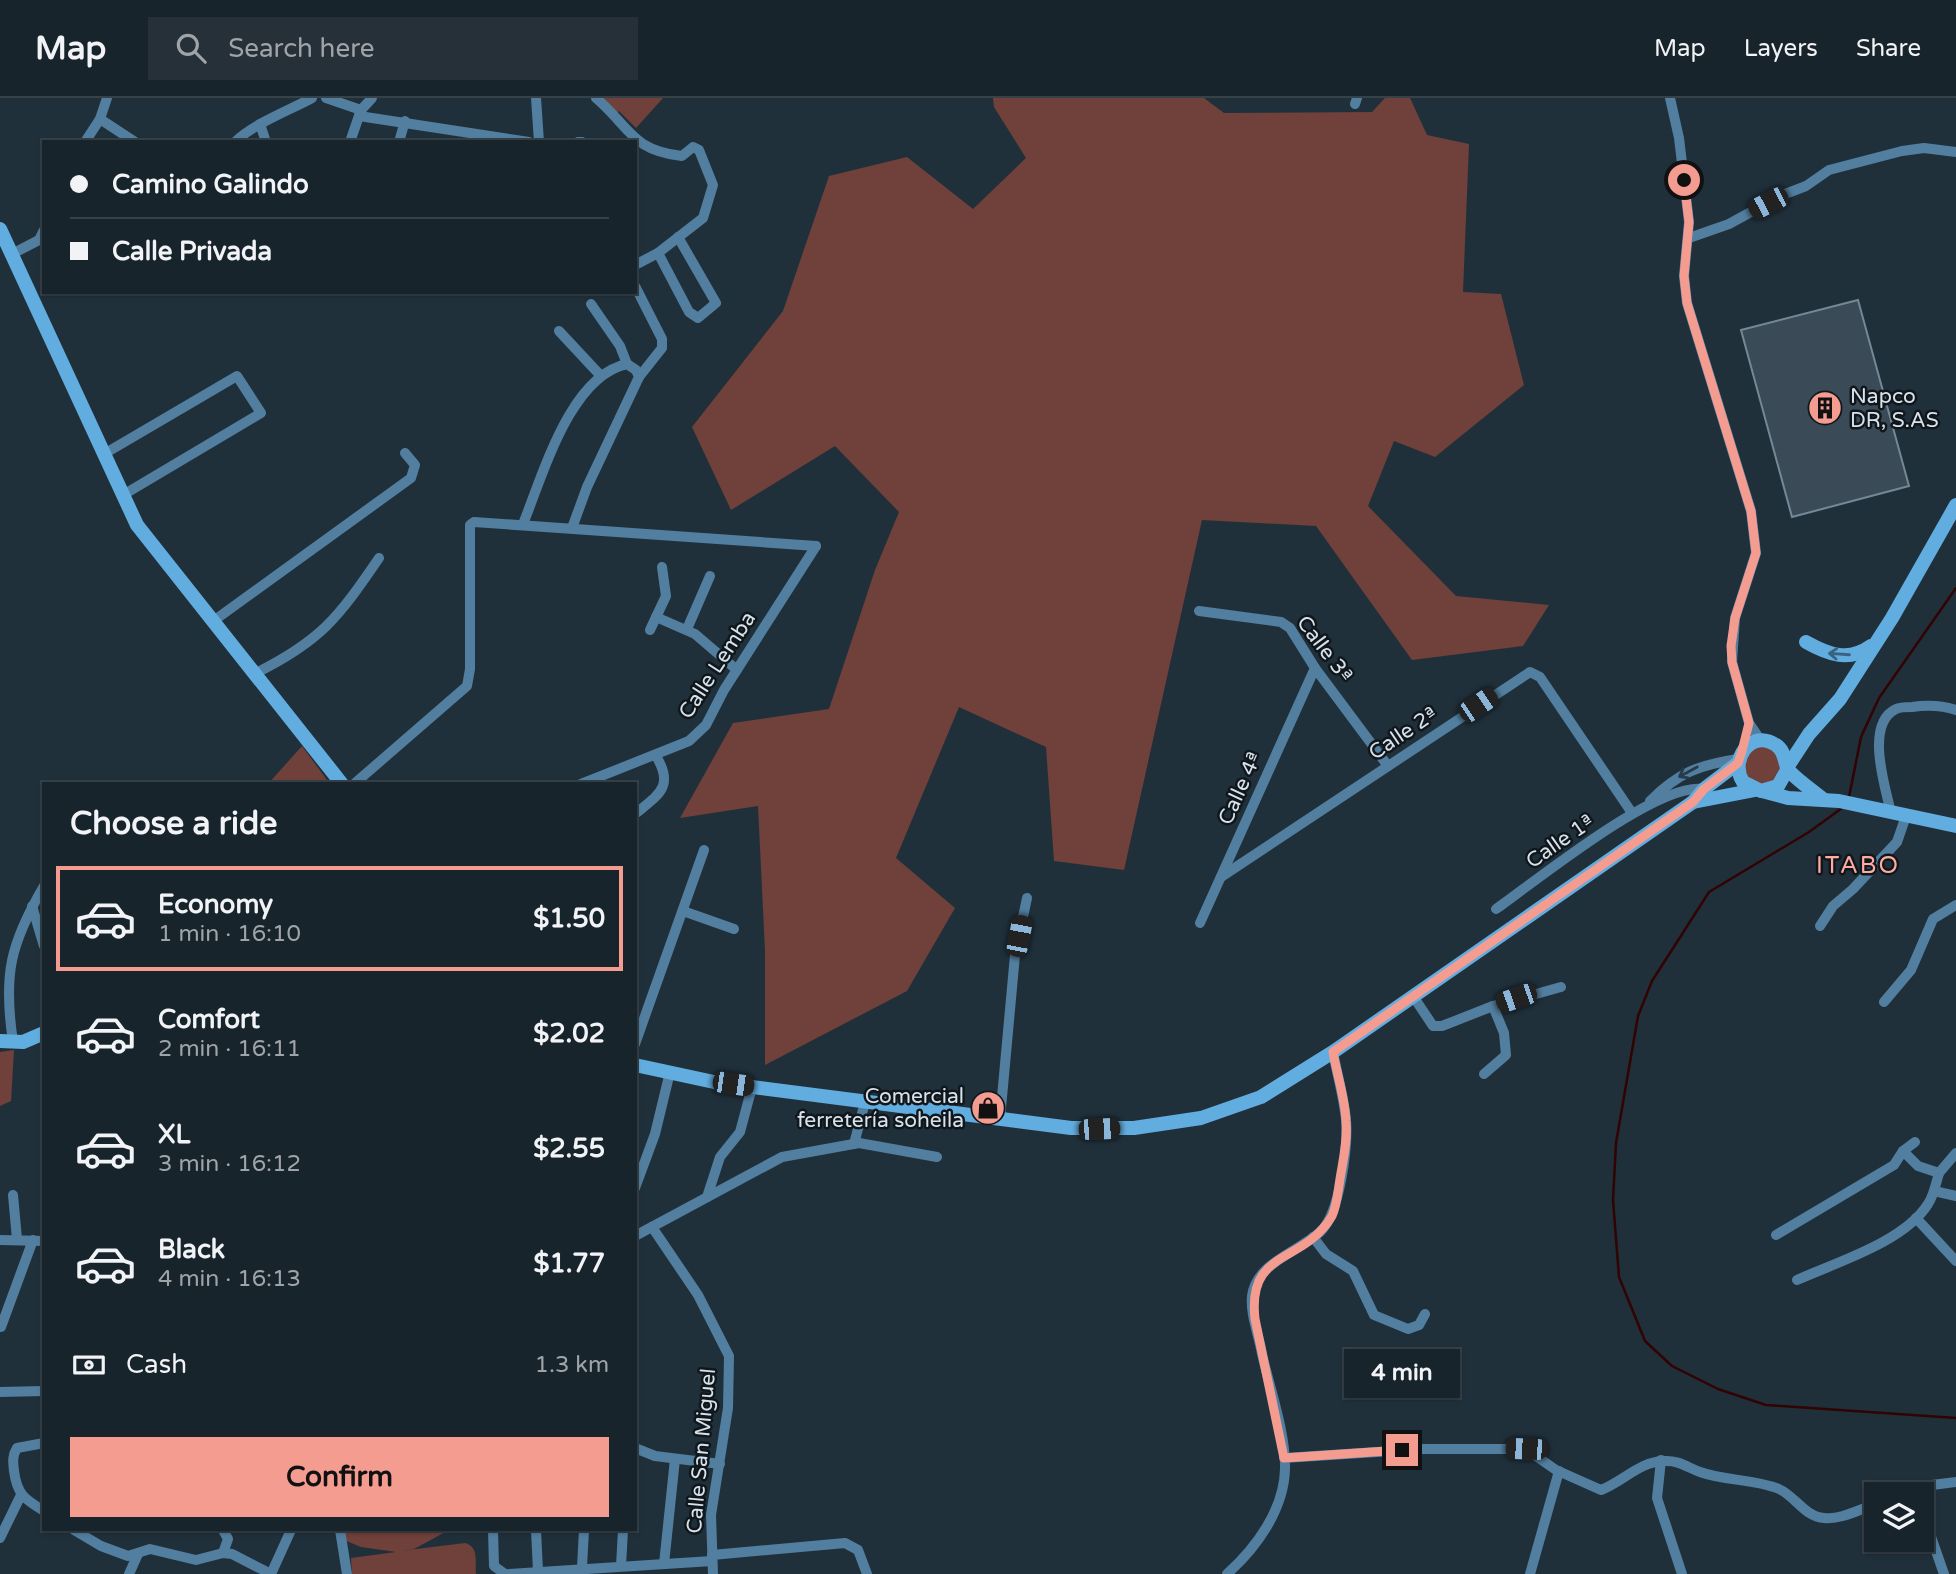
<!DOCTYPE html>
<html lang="en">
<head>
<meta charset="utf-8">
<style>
	:root { --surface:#18242c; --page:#253038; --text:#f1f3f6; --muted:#9fa4a9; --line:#364148; --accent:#f59c91 }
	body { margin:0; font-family:"Varela Round",sans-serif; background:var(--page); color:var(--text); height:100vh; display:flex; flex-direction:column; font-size:26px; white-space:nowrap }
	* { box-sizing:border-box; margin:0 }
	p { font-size:23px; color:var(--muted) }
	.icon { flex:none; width:38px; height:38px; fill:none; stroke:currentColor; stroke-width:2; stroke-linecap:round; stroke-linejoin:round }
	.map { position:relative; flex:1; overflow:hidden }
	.sheet { position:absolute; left:42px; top:684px; width:595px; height:749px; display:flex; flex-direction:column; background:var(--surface); border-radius:0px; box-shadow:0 2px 5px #0004,0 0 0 2px var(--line) }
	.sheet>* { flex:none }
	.banner { position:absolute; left:42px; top:42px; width:595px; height:154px; border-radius:0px; box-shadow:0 2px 5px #0004,0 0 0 2px var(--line); display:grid; align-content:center; height:154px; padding:0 28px; background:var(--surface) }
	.controls { position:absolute; left:1864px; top:1384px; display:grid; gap:14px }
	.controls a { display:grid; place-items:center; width:70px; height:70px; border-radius:0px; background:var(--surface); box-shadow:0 2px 5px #0004,0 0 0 2px var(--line); font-size:35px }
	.end { position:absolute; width:32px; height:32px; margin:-16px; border:9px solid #f59c91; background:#111; box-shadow:0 0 0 4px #111 }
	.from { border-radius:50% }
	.bubble { position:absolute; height:49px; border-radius:0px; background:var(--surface); box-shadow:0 2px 5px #0004,0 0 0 2px var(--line); font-size:23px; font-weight:700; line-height:49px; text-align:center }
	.car { position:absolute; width:21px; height:42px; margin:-21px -10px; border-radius:9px; box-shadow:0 0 5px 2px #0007; background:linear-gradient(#222 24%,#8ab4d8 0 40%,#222 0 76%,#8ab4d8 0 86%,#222 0) }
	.banner b { display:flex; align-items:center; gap:24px; height:66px; font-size:26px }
	.banner b+b { border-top:2px solid var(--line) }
	.banner i { width:18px; height:18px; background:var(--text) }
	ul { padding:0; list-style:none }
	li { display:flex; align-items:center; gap:21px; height:105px; margin:0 14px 10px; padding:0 14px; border:4px solid transparent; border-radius:0px }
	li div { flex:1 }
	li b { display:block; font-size:26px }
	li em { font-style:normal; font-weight:700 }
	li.selected { border-color:var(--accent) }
	li>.icon { width:63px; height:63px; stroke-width:1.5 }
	h2 { padding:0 28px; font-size:32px; line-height:84px }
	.pay { display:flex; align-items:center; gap:18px; height:77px; padding:0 28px; font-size:26px }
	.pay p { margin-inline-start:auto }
	.button { display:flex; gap:14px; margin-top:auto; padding:14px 28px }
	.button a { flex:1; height:80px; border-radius:0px; background:var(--accent); color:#111; font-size:28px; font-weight:700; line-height:80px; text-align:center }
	header { display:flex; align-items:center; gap:42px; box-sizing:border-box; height:98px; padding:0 35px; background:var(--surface); border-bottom:2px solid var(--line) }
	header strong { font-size:33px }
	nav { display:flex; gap:38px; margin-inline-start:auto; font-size:24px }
	.search { width:490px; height:63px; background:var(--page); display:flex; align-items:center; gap:18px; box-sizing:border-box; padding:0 24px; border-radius:0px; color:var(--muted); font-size:26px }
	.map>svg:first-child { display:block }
	.green { fill:#70403a }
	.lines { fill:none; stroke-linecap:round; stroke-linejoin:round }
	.stream { stroke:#310303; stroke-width:2.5 }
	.building { fill:#3a4b57; stroke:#758895; stroke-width:2 }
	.street { stroke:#527f9f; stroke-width:10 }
	.secondary { stroke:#62addf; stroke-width:14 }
	.oneway { stroke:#39627e }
	.oneway2 { stroke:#273b4a }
	.route { stroke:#f59c91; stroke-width:9 }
	.labels { text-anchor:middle; stroke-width:5; stroke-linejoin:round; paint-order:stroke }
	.poi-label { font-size:21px; fill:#d8e2ea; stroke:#10171c; text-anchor:start }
	.street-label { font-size:21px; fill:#d8e2ea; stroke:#10171c }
	.quarter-label { font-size:24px; letter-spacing:2px; fill:#ffaba1; stroke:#10171c }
</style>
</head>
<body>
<header>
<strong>Map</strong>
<div class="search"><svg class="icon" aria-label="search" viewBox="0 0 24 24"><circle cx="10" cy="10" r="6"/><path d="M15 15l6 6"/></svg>Search here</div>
<nav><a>Map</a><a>Layers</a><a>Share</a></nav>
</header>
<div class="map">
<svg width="1956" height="1476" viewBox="0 0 1956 1476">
	<rect width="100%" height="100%" fill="#20303b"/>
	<g class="green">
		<path d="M598,0H663L636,30L619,13L616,16Z"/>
		<path d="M993,0H1204L1224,15L1372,14L1385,0H1410L1427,37L1469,46L1463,194L1501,196L1524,287L1435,359L1394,343L1368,408L1456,498L1549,507L1523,548L1412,562L1316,428L1202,422L1124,772L1054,763L1046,649L959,609L896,760L955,810L907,893L765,967V853L758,708L680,720L733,625L829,611L875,472L899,414L835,348L731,412L692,329L783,213L829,78L907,59L973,111L1026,60L994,9Z"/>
		<path d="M1756,647L1775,650L1784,670L1772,688L1750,686L1741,661Z"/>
		<path d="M302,648L330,686H268Z"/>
		<path d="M14,952L11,1003L0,1008V954Z"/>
		<path d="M342,1432H449L414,1451L400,1453L465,1445C479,1449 475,1463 476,1476H352L351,1460L396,1454L361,1449L344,1442Z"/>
	</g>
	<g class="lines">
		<g class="stream">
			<path d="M1849,699L1861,639L1879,600L1956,490"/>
			<path d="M1842,710L1809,734L1709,794L1652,883L1638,918L1616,1045L1613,1102L1619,1179L1645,1243L1672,1268L1718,1291L1766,1307L1956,1320"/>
		</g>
	</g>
	<path class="building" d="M1858,202L1909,388L1792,419L1741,232Z"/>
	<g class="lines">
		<g class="street">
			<path d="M326,0L361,12"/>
			<path d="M536,0L539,44"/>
			<path d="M596,0C631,30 631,52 682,58L693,49L699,52L713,87L703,120L658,155L635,167"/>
			<path d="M1670,0L1679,40L1689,124L1684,178L1687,205L1751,413L1756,455L1735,520L1732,564L1749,625L1761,643"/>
			<path d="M1355,6L1357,0"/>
			<path d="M359,18L529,44"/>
			<path d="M100,21L135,44"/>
			<path d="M260,26L266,44"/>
			<path d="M85,44L100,21L107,0"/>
			<path d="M235,44C253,26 288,13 312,0"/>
			<path d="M350,44L361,12L372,0"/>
			<path d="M399,44L405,23"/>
			<path d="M578,44H582"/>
			<path d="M1689,140L1729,126L1780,98L1806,88L1829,72L1902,53L1924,50L1956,54"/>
			<path d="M658,155L689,214L698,220L716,205L678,139"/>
			<path d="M12,156L39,142L44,132"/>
			<path d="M635,188L662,241V250L639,279"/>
			<path d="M591,206L620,248L627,266"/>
			<path d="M559,233L600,277"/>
			<path d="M104,356L237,278L261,315L123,397"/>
			<path d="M523,426C543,377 570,278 627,266L636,272L639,279L587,389L572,430"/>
			<path d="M1199,513L1281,524L1290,530L1315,570L1388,668"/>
			<path d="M656,519L695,536L737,572"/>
			<path d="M212,524L411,380L415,367L405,355"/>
			<path d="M687,531L710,478"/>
			<path d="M650,532L666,498L662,469"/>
			<path d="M254,576C321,543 338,520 379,460"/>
			<path d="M354,686L467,588L470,571V427L474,424L816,448"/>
			<path d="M581,686L689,643L706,627L724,592L816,448"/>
			<path d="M1650,703C1679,674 1699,667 1738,661"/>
			<path d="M1891,715C1886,691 1864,626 1896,611C1900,609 1908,609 1912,609C1927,607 1941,607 1956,612"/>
			<path d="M635,716C658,697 675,689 656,658"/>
			<path d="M1221,779L1530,574L1540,579L1632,715"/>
			<path d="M32,808L44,848"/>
			<path d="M1496,811C1535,784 1664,678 1707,692"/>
			<path d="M683,813L734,831"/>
			<path d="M1200,825L1315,570"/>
			<path d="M1820,828L1833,808L1853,791L1897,744L1906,718"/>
			<path d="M1413,898L1433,928H1442L1493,908L1504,935L1506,957L1484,976"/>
			<path d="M1884,904L1911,872L1933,821L1956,807"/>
			<path d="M1493,908L1561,889"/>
			<path d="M13,944C3,877 10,846 44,788"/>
			<path d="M635,946L704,752"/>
			<path d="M1000,1021L1015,857L1027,800"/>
			<path d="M854,1046L865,1004"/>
			<path d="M1903,1053L1918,1068L1939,1075L1956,1055"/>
			<path d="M635,1090L655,1036L670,974"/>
			<path d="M1934,1093L1956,1098"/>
			<path d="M13,1097L17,1141"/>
			<path d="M707,1099L720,1059L740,1034L752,989"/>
			<path d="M1916,1120L1956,1163"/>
			<path d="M652,1129L698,1197L729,1258L728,1310L711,1417L713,1476"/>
			<path d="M1776,1137L1894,1067L1903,1053L1915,1044"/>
			<path d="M635,1138L782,1059L859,1045L937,1059"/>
			<path d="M1313,1139L1326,1156L1353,1173L1374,1217L1408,1231L1419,1227L1425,1216"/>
			<path d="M0,1142L44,1143"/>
			<path d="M1797,1182C1837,1164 1904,1144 1928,1106C1934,1097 1936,1085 1939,1075"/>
			<path d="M1,1229L33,1142"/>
			<path d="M0,1294L44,1293"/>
			<path d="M44,1345L17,1350C12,1358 13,1364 14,1373C17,1396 24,1401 44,1413"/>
			<path d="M635,1350L655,1358L720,1366"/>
			<path d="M1284,1360L1424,1351H1526L1556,1372L1601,1392C1622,1384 1641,1363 1664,1363C1678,1362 1687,1369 1700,1374C1725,1383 1755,1381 1779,1391C1795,1398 1805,1419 1824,1420C1841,1422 1860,1411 1876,1406"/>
			<path d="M1661,1362L1657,1400L1682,1476"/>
			<path d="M1904,1396L1932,1387L1956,1384"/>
			<path d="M1922,1413L1944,1476"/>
			<path d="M74,1432L101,1448L128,1458L150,1451L196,1462L223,1455L232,1456L271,1476"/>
			<path d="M340,1432L347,1476"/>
			<path d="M493,1432L494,1468L505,1476"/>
			<path d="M536,1432L538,1473"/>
			<path d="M0,1440L21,1397"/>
			<path d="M223,1455L228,1441L223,1432"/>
			<path d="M712,1457L845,1445L858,1452L867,1476"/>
			<path d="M664,1466L675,1361"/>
			<path d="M621,1468L623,1432"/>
			<path d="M582,1469L584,1432"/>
			<path d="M129,1476L138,1456"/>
			<path d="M271,1476L291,1432"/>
			<path d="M509,1476L712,1463"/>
			<path d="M1227,1476C1256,1450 1284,1412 1285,1371C1286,1336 1270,1291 1262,1256C1259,1238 1250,1216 1252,1198C1256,1165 1298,1154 1320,1134C1340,1116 1348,1049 1346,1022C1344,1000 1337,976 1333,954"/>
			<path d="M1530,1476L1559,1373"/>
		</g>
		<g class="secondary">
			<path d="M0,131L137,427L342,686"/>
			<path d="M1806,544C1829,557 1849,564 1871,548"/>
			<path d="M1788,668L1809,636L1840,601L1892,520L1956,407"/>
			<path d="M1787,672L1778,688L1761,693L1743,684C1729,662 1751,630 1776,647C1787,654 1783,667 1790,674C1800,684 1813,693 1824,702"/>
			<path d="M1762,693L1788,700L1839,703L1956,728"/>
			<path d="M1693,704L1755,692"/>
			<path d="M0,943L23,944L44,935"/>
			<path d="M635,967L714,984L1071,1030H1134L1201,1020L1261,999L1333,954L1693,704L1704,691L1738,665"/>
		</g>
	</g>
	<defs><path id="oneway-shaft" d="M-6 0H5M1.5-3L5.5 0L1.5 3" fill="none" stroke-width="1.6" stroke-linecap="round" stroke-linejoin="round" transform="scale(1.75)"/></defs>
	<use class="oneway" href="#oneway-shaft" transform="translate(1839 556) rotate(-176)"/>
	<use class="oneway2" href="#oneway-shaft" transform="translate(1688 674) rotate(151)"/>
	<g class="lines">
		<path class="route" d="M1402,1352L1284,1360L1255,1221C1247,1150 1303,1167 1332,1118C1337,1107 1338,1093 1340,1081C1343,1062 1348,1042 1346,1023C1345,1000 1337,977 1333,954L1693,704L1704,691L1738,665L1742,653L1749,625L1732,564L1731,548L1735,520L1756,455L1751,413L1687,205L1684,178L1689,124L1684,82"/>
	</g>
	<defs>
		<g id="building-disc" transform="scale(1.75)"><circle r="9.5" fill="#f59c91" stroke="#10171c"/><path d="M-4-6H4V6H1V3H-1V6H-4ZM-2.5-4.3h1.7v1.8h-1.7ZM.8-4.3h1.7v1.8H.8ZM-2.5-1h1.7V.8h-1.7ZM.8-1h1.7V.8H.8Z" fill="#111"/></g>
		<g id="shop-disc" transform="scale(1.75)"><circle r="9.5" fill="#f59c91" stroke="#10171c"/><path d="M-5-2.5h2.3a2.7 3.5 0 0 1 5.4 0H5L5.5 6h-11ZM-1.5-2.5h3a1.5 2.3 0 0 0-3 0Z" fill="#111"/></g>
	</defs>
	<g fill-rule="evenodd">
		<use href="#building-disc" x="1825" y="310"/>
		<use href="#shop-disc" x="988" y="1010"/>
	</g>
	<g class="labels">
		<g class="poi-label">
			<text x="1850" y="305">Napco<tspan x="1850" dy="24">DR, S.AS</tspan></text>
			<text x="964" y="1005" text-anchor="end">Comercial<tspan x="964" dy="24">ferretería soheila</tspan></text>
		</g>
		<g class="street-label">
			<text transform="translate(1325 551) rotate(53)" y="7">Calle 3ª</text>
			<text transform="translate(717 567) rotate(-57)" y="7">Calle Lemba</text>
			<text transform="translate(1403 635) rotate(-34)" y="7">Calle 2ª</text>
			<text transform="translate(1240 690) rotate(-66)" y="7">Calle 4ª</text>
			<text transform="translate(1560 743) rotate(-35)" y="7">Calle 1ª</text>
			<text transform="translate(701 1353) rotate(-85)" y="7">Calle San Miguel</text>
		</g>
		<g class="quarter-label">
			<text x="1858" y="775">ITABO</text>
		</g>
	</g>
</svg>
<div class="controls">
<a><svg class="icon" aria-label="layers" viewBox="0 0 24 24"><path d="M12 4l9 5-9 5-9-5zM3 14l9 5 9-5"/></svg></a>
</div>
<i class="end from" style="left:1684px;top:82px"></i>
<i class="end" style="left:1402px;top:1352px"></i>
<div class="bubble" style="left:1344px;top:1251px;width:116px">4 min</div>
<i class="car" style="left:1768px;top:105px;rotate:243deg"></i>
<i class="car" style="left:1478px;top:607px;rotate:56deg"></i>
<i class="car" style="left:1019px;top:838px;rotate:11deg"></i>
<i class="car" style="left:1516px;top:900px;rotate:251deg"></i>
<i class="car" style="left:733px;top:986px;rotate:98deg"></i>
<i class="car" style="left:1099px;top:1031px;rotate:88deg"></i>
<i class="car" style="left:1526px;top:1351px;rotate:272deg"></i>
<div class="banner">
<b><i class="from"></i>Camino Galindo</b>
<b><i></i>Calle Privada</b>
</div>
<section class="sheet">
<h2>Choose a ride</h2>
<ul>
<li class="selected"><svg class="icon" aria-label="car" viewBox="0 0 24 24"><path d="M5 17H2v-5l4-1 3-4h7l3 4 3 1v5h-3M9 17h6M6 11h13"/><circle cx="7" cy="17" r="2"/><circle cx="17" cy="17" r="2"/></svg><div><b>Economy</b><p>1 min · 16:10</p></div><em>$1.50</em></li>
<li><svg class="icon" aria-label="car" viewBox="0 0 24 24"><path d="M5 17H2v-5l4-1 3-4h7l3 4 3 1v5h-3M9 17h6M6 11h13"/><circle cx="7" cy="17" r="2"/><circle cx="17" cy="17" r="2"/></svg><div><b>Comfort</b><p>2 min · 16:11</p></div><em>$2.02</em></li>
<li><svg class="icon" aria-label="car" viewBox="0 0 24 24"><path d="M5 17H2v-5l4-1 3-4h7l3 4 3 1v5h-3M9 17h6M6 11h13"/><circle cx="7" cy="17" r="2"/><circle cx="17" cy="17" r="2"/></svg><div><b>XL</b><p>3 min · 16:12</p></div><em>$2.55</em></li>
<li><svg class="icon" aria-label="car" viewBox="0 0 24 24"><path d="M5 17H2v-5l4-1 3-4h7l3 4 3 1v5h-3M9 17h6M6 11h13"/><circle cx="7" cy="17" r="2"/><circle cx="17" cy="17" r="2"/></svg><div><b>Black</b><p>4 min · 16:13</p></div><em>$1.77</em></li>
</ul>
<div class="pay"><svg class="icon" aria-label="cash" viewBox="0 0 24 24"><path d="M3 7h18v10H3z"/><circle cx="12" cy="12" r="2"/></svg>Cash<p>1.3 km</p></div>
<div class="button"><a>Confirm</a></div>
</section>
</div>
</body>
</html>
